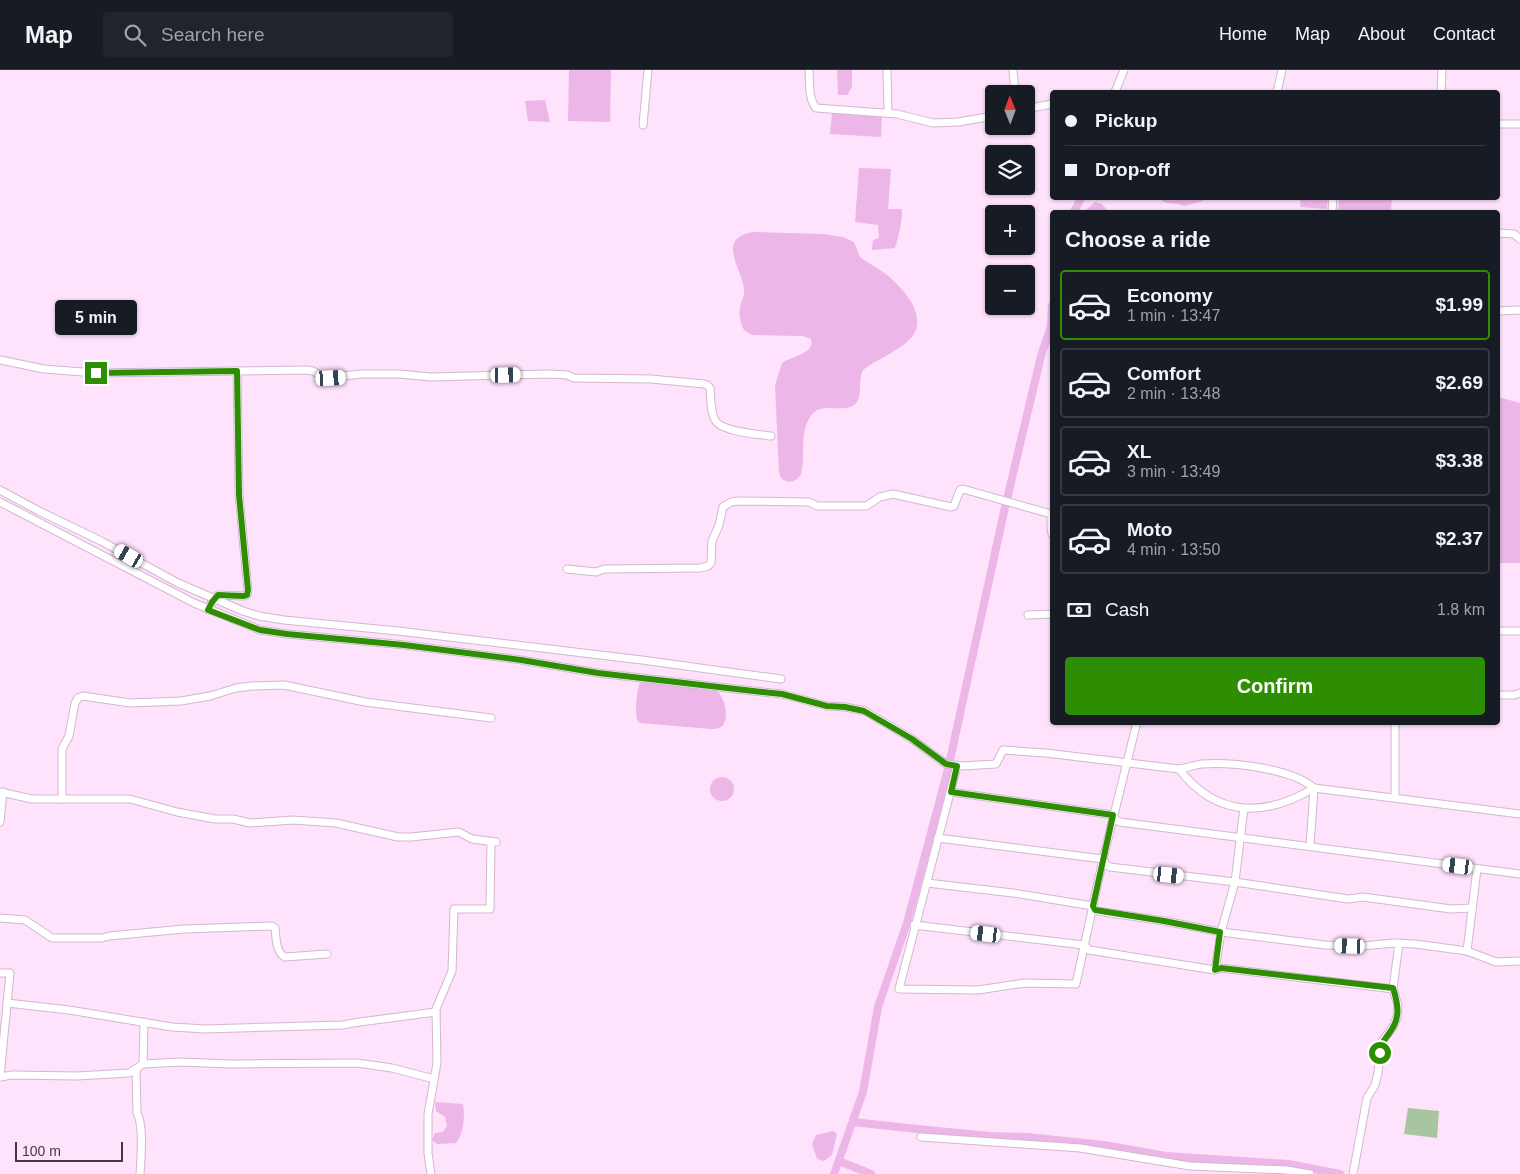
<!DOCTYPE html>
<html lang="en">
<head>
<meta charset="utf-8">
<style>
	:root { --surface:#171b24; --page:#20242c; --text:#f1f3f6; --muted:#9ea1a6; --line:#363941; --accent:#2d8e03 }
	body { margin:0; font-family:Helvetica,sans-serif; background:var(--page); color:var(--text); height:100vh; display:flex; flex-direction:column; font-size:19px; white-space:nowrap }
	* { box-sizing:border-box; margin:0 }
	p { font-size:16px; color:var(--muted) }
	.icon { flex:none; width:28px; height:28px; fill:none; stroke:currentColor; stroke-width:2; stroke-linecap:round; stroke-linejoin:round }
	.map { position:relative; flex:1; overflow:hidden }
	.sheet { position:absolute; left:1050px; top:140px; width:450px; height:515px; display:flex; flex-direction:column; background:var(--surface); border-radius:5px; box-shadow:0 1px 4px #0004 }
	.sheet>* { flex:none }
	.guide { position:absolute; left:1050px; top:20px; width:450px; height:110px; border-radius:5px; box-shadow:0 1px 4px #0004; display:grid; align-content:center; height:110px; padding:0 15px; background:var(--surface) }
	.needle { width:32px; rotate:359deg }
	.fabs { position:absolute; left:985px; top:15px; display:grid; gap:10px }
	.fabs a { display:grid; place-items:center; width:50px; height:50px; border-radius:5px; background:var(--surface); box-shadow:0 1px 4px #0004; font-size:25px }
	.scale { position:absolute; left:15px; bottom:12px; width:108px; box-sizing:border-box; padding-left:5px; border:2px solid #423741; border-top:0; font-size:14px; line-height:18px; white-space:nowrap; color:#423741; -webkit-text-stroke:4px #ffe2fc; paint-order:stroke }
	.end { position:absolute; width:22px; height:22px; margin:-11px; border:6px solid #2d8e03; background:#fff; box-shadow:0 0 0 2px #fff }
	.from { border-radius:50% }
	.bubble { position:absolute; height:35px; border-radius:5px; background:var(--surface); box-shadow:0 1px 4px #0004; font-size:16px; font-weight:600; line-height:35px; text-align:center }
	.car { position:absolute; width:15px; height:30px; margin:-15px -8px; border-radius:6px; box-shadow:0 0 4px 1px #0007; background:linear-gradient(#fff 24%,#345 0 40%,#fff 0 76%,#345 0 86%,#fff 0) }
	.guide b { display:flex; align-items:center; gap:18px; height:48px; font-size:19px }
	.guide b+b { border-top:1px solid var(--line) }
	.guide i { width:12px; height:12px; background:var(--text) }
	ul { padding:0; list-style:none }
	li { display:flex; align-items:center; gap:15px; height:70px; margin:0 10px 8px; padding:0 5px; border:2px solid var(--line); border-radius:5px }
	li div { flex:1 }
	li b { display:block; font-size:19px }
	li em { font-style:normal; font-weight:600 }
	li.active { border-color:var(--accent) }
	li>.icon { width:45px; height:45px; stroke-width:1.5 }
	h2 { padding:0 15px; font-size:22px; line-height:60px }
	.pay { display:flex; align-items:center; gap:12px; height:55px; padding:0 15px; font-size:19px }
	.pay p { margin-inline-start:auto }
	.primary-button { display:flex; gap:10px; margin-top:auto; padding:10px 15px }
	.primary-button a { flex:1; height:58px; border-radius:5px; background:var(--accent); color:#fff; font-size:20px; font-weight:600; line-height:58px; text-align:center }
	header { display:flex; align-items:center; gap:30px; box-sizing:border-box; height:70px; padding:0 25px; background:var(--surface); border-bottom:1px solid var(--line) }
	header strong { font-size:24px }
	nav { display:flex; gap:28px; margin-inline-start:auto; font-size:18px }
	.search { width:350px; height:45px; background:var(--page); display:flex; align-items:center; gap:12px; box-sizing:border-box; padding:0 18px; border-radius:5px; color:var(--muted); font-size:19px }
	.map>svg:first-child { display:block }
	.green { fill:#a8c4a1 }
	.water { fill:#ecb6e8 }
	.lines { fill:none; stroke-linecap:round; stroke-linejoin:round }
	.canal { stroke:#ecb6e8; stroke-width:8 }
	.minor-casing { stroke:#d3b7d1; stroke-width:9 }
	.minor { stroke:#fff; stroke-width:7 }
	.route { stroke:#2d8e03; stroke-width:6 }
</style>
</head>
<body>
<header>
<strong>Map</strong>
<div class="search"><svg class="icon" aria-label="search" viewBox="0 0 24 24"><circle cx="10" cy="10" r="6"/><path d="M15 15l6 6"/></svg>Search here</div>
<nav><a>Home</a><a>Map</a><a>About</a><a>Contact</a></nav>
</header>
<div class="map">
<svg width="1520" height="1104" viewBox="0 0 1520 1104">
	<rect width="100%" height="100%" fill="#ffe2fc"/>
	<path class="green" d="M1408,1038L1439,1041L1437,1068L1404,1064Z"/>
	<g class="water">
		<path d="M569,0H611L610,52L568,51Z"/>
		<path d="M837,0H852V17L847,25H838Z"/>
		<path d="M545,30L550,52L528,51L525,31Z"/>
		<path d="M832,43L882,46L881,67L830,64Z"/>
		<path d="M859,98L891,99L888,139H902C902,153 899,165 895,178L872,180L873,170L879,168L878,155L855,152Z"/>
		<path d="M1179,128H1202L1203,131L1184,136C1176,132 1166,135 1161,130Z"/>
		<path d="M1301,128H1328L1327,139L1300,137Z"/>
		<path d="M1339,128H1392L1391,142H1338Z"/>
		<path d="M1095,132L1102,134L1107,140L1116,142H1084Z"/>
		<path d="M753,162L824,164L843,167L854,172L860,187C867,193 875,196 883,202C902,216 933,249 908,271C895,283 877,289 863,300C858,309 862,321 858,330C849,348 821,328 810,347C799,365 806,385 801,404C796,414 783,415 779,403L775,315L782,293C792,286 815,284 811,269L803,266L752,265L744,260C740,253 738,242 741,233C743,228 745,224 744,218C740,196 717,168 753,162Z"/>
		<path d="M1498,327L1520,333V493H1498Z"/>
		<path d="M640,612L664,613L716,620C724,626 730,646 723,655C720,659 715,659 711,659L640,653L637,650C635,638 636,624 640,612Z"/>
		<circle cx="722" cy="719" r="12"/>
		<path d="M435,1032L463,1034C465,1046 464,1064 456,1073L437,1074L432,1070L435,1063L443,1062L447,1056L445,1047L436,1041Z"/>
		<path d="M833,1061L837,1064L832,1085L824,1091L817,1089L812,1074L816,1065Z"/>
	</g>
	<g class="lines">
		<g class="canal">
			<path d="M1074,142L1081,128"/>
			<path d="M1007,429L1041,286L1051,256L1052,236"/>
			<path d="M950,690L1005,437"/>
			<path d="M853,1052L917,1059L990,1066L1027,1067L1104,1075L1166,1086L1288,1094L1340,1104"/>
			<path d="M839,1091L871,1104"/>
			<path d="M834,1104L863,1022L878,937L907,853L948,699"/>
		</g>
		<g class="minor-casing">
			<g id="minor">
				<path d="M809,0C810,13 808,28 816,38L897,44L933,53L958,52L994,46"/>
				<path d="M887,0L888,43"/>
				<path d="M1013,0L1015,24"/>
				<path d="M1115,22L1124,0"/>
				<path d="M1277,22L1282,0"/>
				<path d="M1441,22L1442,0"/>
				<path d="M1026,39L1052,34"/>
				<path d="M1498,54H1520"/>
				<path d="M643,55L648,0"/>
				<path d="M1332,142L1333,128"/>
				<path d="M1498,163L1514,164L1520,169"/>
				<path d="M1498,241L1520,240"/>
				<path d="M0,290L44,299L96,303L307,300L313,301L326,308L361,304H400L430,307L550,304L567,305L574,308L651,309L704,314L707,315L710,318C711,327 710,341 715,350C721,362 758,364 771,366"/>
				<path d="M0,420L39,441L101,471L178,513L243,541L259,546L284,550L398,561L642,590L781,609"/>
				<path d="M0,432L194,533L260,560L287,564L405,575L521,590L598,603L762,622L782,624L827,636L845,637L865,641L912,669L946,694L962,696L996,694L1003,680L1046,683L1179,699C1187,698 1194,695 1202,694C1232,692 1291,698 1314,718L1520,744"/>
				<path d="M567,499L596,502L604,499L700,498L708,496L711,493L712,471L719,455L723,437L731,432L738,431L809,432L817,436H866L880,427L893,424L951,437L954,436L960,420L963,419L1051,444V458L1052,464"/>
				<path d="M208,540L212,532L218,525L244,526L247,525L248,520L239,425L237,301"/>
				<path d="M1028,545L1052,544"/>
				<path d="M1498,561H1520"/>
				<path d="M1498,625H1514L1520,623"/>
				<path d="M957,696L899,919L978,920L1025,913L1076,914L1103,789L1137,652"/>
				<path d="M1179,699C1216,747 1264,748 1314,718"/>
				<path d="M0,722L32,729H130L177,742L215,749H233L250,753L293,750L336,753L398,767H411L459,762L472,769L496,772"/>
				<path d="M951,722L1113,745L1116,750L1120,752L1520,804"/>
				<path d="M1395,728V652"/>
				<path d="M62,729V679L69,666L75,633L78,628L83,626L130,633L181,631L210,626L236,618L252,616L284,615L365,632L491,648"/>
				<path d="M0,752L3,722"/>
				<path d="M938,768L1103,789L1106,795L1110,797L1235,812L1348,829L1363,827L1451,839L1472,838"/>
				<path d="M1310,776L1314,718"/>
				<path d="M927,813L1013,823L1093,836L1097,841L1164,851L1221,862L1325,875L1362,876L1394,873L1415,874L1467,881L1496,892L1520,891"/>
				<path d="M0,848L25,850L52,868H102L109,866L184,859L272,856L275,858C276,867 276,883 285,887L327,884"/>
				<path d="M914,855L1084,875L1089,880L1215,900L1221,898L1393,919"/>
				<path d="M1467,881L1477,799"/>
				<path d="M1215,900L1221,862L1235,812L1244,738"/>
				<path d="M0,903H10L0,1007"/>
				<path d="M7,933L69,940L172,957L206,959L342,955L360,952L436,942"/>
				<path d="M143,994L144,953"/>
				<path d="M136,1000L137,1043C144,1055 141,1088 140,1104"/>
				<path d="M0,1007L12,1005L77,1006L129,1003L143,994L180,992L230,994L357,993L392,998L434,1009"/>
				<path d="M921,1067L1080,1078L1190,1096L1287,1100L1310,1104"/>
				<path d="M431,1104L428,1083V1044L437,993L436,939L452,901L454,839H490L491,771"/>
				<path d="M1353,1104L1367,1028L1375,1015L1378,1003L1381,973L1393,957L1397,947L1398,935L1393,919L1399,873"/>
			</g>
		</g>
		<use href="#minor" class="minor"/>
	</g>
	<g class="lines">
		<path class="route" d="M96,303L237,301L239,425L248,520L247,525L244,526L218,525L212,532L208,540L260,560L287,564L404,575L521,590L598,603L762,622L782,624L827,636L845,637L864,641L912,669L946,694L957,696L951,722L1113,745L1093,836L1095,840L1164,851L1220,862L1215,900L1221,898L1393,918C1398,934 1401,947 1390,962C1384,971 1381,972 1380,983"/>
	</g>
</svg>
<div class="fabs">
<a><svg class="needle" viewBox="-14 -14 28 28"><path d="M0-13l5 13h-10z" fill="#e53935"/><path d="M0 13l5-13h-10z" fill="#9ea1a6"/></svg></a>
<a><svg class="icon" aria-label="layers" viewBox="0 0 24 24"><path d="M12 4l9 5-9 5-9-5zM3 14l9 5 9-5"/></svg></a>
<a>+</a>
<a>−</a>
</div>
<div class="scale">100 m</div>
<i class="end from" style="left:1380px;top:983px"></i>
<i class="end" style="left:96px;top:303px"></i>
<div class="bubble" style="left:55px;top:230px;width:82px">5 min</div>
<i class="car" style="left:506px;top:305px;rotate:89deg"></i>
<i class="car" style="left:331px;top:308px;rotate:87deg"></i>
<i class="car" style="left:129px;top:486px;rotate:300deg"></i>
<i class="car" style="left:1458px;top:796px;rotate:277deg"></i>
<i class="car" style="left:1169px;top:805px;rotate:96deg"></i>
<i class="car" style="left:986px;top:864px;rotate:277deg"></i>
<i class="car" style="left:1350px;top:876px;rotate:272deg"></i>
<div class="guide">
<b><i class="from"></i>Pickup</b>
<b><i></i>Drop-off</b>
</div>
<section class="sheet">
<h2>Choose a ride</h2>
<ul>
<li class="active"><svg class="icon" aria-label="car" viewBox="0 0 24 24"><path d="M5 17H2v-5l4-1 3-4h7l3 4 3 1v5h-3M9 17h6M6 11h13"/><circle cx="7" cy="17" r="2"/><circle cx="17" cy="17" r="2"/></svg><div><b>Economy</b><p>1 min · 13:47</p></div><em>$1.99</em></li>
<li><svg class="icon" aria-label="car" viewBox="0 0 24 24"><path d="M5 17H2v-5l4-1 3-4h7l3 4 3 1v5h-3M9 17h6M6 11h13"/><circle cx="7" cy="17" r="2"/><circle cx="17" cy="17" r="2"/></svg><div><b>Comfort</b><p>2 min · 13:48</p></div><em>$2.69</em></li>
<li><svg class="icon" aria-label="car" viewBox="0 0 24 24"><path d="M5 17H2v-5l4-1 3-4h7l3 4 3 1v5h-3M9 17h6M6 11h13"/><circle cx="7" cy="17" r="2"/><circle cx="17" cy="17" r="2"/></svg><div><b>XL</b><p>3 min · 13:49</p></div><em>$3.38</em></li>
<li><svg class="icon" aria-label="car" viewBox="0 0 24 24"><path d="M5 17H2v-5l4-1 3-4h7l3 4 3 1v5h-3M9 17h6M6 11h13"/><circle cx="7" cy="17" r="2"/><circle cx="17" cy="17" r="2"/></svg><div><b>Moto</b><p>4 min · 13:50</p></div><em>$2.37</em></li>
</ul>
<div class="pay"><svg class="icon" aria-label="cash" viewBox="0 0 24 24"><path d="M3 7h18v10H3z"/><circle cx="12" cy="12" r="2"/></svg>Cash<p>1.8 km</p></div>
<div class="primary-button"><a>Confirm</a></div>
</section>
</div>
</body>
</html>
